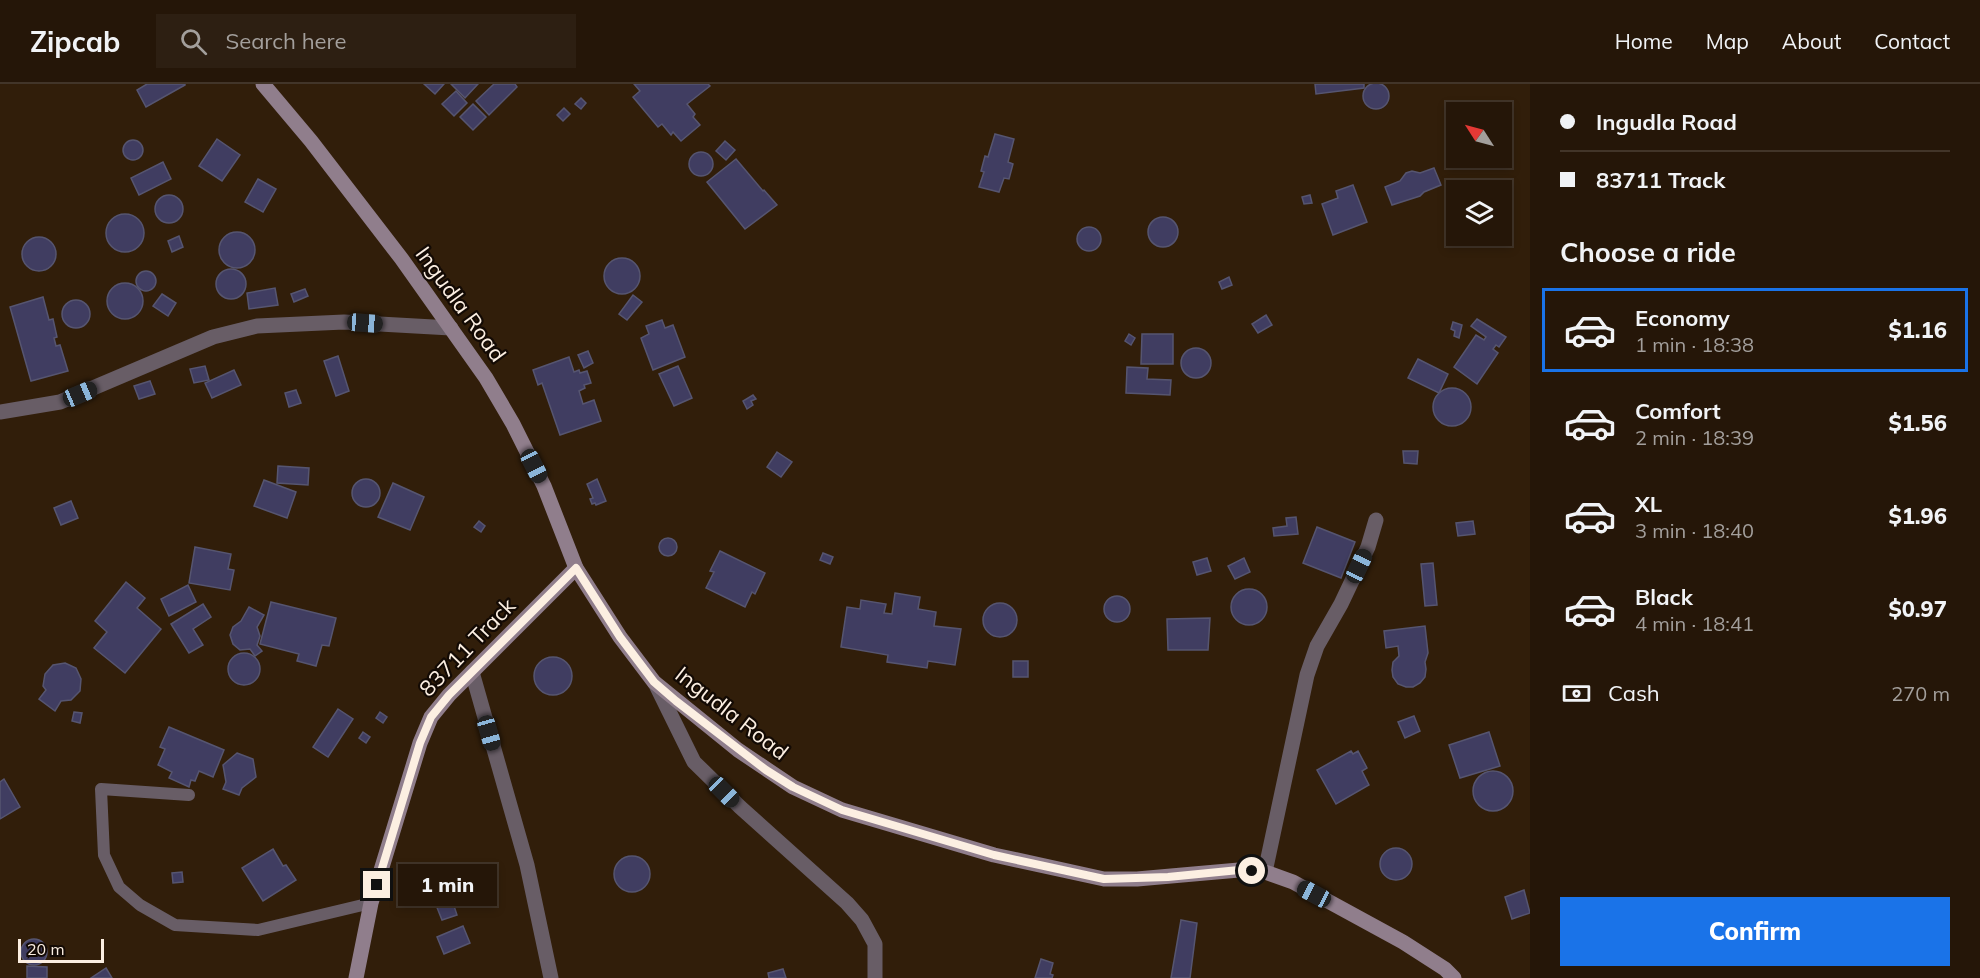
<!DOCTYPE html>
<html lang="en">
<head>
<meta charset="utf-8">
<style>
	:root { --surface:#251608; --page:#2d1f12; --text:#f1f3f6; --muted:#a39f9c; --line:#423529; --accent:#1a73e8 }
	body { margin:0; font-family:Mulish,sans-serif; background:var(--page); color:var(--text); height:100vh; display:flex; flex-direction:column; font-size:22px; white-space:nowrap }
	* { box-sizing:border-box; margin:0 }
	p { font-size:20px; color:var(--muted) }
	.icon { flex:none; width:33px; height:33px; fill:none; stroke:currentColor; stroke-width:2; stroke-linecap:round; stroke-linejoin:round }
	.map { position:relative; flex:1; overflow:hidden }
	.sheet { display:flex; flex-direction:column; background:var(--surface); width:450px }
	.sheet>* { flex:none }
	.banner { display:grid; align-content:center; height:132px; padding:0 30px; background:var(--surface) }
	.needle { width:39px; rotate:306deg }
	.controls { position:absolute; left:1446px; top:18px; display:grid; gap:12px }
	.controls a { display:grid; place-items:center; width:66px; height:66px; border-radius:0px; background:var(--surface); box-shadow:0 3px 9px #0003,0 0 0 2px var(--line); font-size:30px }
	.scale { position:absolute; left:18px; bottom:15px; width:86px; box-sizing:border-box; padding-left:6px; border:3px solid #fcefe2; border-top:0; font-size:16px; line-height:21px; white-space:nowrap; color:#fcefe2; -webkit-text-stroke:4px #130a04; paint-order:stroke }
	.end { position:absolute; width:27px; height:27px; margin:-14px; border:8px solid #fcefe2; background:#111; box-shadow:0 0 0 3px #111 }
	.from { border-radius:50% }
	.bubble { position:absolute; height:42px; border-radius:0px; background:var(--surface); box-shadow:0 3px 9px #0003,0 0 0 2px var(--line); font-size:20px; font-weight:800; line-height:42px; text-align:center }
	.car { position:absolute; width:18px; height:36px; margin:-18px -9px; border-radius:8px; box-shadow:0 0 4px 2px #0007; background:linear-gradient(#222 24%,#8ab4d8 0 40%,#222 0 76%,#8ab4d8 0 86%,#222 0) }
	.banner b { display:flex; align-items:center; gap:21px; height:57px; font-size:22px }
	.banner b+b { border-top:2px solid var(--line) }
	.banner i { width:15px; height:15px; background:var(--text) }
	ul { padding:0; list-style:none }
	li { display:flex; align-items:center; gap:18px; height:84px; margin:0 12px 9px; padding:0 18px; border:3px solid transparent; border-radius:0px }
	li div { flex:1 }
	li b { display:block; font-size:22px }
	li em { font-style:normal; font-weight:800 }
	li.selected { border-color:var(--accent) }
	li>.icon { width:54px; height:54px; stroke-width:1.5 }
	h2 { padding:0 30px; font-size:27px; line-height:72px }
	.pay { display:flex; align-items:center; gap:15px; height:66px; padding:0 30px; font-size:22px }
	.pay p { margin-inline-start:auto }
	.action { display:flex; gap:12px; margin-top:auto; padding:12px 30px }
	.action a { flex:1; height:69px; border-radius:0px; background:var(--accent); color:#fff; font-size:24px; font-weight:800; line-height:69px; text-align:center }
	header { display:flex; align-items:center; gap:36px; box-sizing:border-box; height:84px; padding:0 30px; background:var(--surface); border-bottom:2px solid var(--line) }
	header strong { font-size:28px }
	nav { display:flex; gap:33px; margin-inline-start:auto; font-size:21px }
	.search { width:420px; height:54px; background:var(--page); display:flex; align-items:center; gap:15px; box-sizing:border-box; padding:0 21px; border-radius:0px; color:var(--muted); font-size:22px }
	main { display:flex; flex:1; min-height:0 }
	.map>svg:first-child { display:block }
	.building { fill:#403d61; stroke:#565570; stroke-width:1.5 }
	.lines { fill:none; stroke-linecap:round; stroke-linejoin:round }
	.lane { stroke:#685d66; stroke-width:12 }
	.street { stroke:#685d66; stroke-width:15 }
	.secondary { stroke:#907e8c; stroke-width:15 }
	.route { stroke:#fcefe2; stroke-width:8 }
	.labels { text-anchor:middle; stroke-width:4.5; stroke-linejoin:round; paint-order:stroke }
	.street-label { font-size:22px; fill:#fcefe2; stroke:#130a04 }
</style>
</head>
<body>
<header>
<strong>Zipcab</strong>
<div class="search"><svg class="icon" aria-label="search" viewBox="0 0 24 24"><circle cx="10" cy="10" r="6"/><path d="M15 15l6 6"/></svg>Search here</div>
<nav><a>Home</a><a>Map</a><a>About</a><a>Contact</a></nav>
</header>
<main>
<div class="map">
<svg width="1530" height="894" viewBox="0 0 1530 894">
	<rect width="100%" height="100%" fill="#311e0a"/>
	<g class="building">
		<circle cx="1376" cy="12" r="13"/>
		<path d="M147,0H185V1L146,23L137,6Z"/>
		<path d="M424,0H444L435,10Z"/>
		<path d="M451,0H478L465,14Z"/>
		<path d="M494,0H515L517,3L489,31L476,17Z"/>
		<path d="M634,0H708L710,2L687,20L695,30L693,33L700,41L681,57L673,48L671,51L662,40L658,43L633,13L640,7Z"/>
		<path d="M1315,0H1364V4L1316,10Z"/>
		<path d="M456,7L467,19L454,32L442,20Z"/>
		<path d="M581,14L586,19L581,25L575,20Z"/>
		<path d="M473,20L486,33L473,46L460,33Z"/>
		<path d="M564,24L570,30L563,37L557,31Z"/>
		<path d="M995,50L1014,55L1008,78L1013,80L1009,95L1004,94L999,108L979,103L984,88L981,87L985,72L988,73Z"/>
		<path d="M217,55L240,71L222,97L199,82Z"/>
		<circle cx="133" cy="66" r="10"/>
		<path d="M725,57L735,66L726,76L716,67Z"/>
		<circle cx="701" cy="80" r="12"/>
		<path d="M736,75L763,107L764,106L777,121L745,145L707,98Z"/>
		<path d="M163,78L171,95L139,111L131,94Z"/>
		<path d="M1434,84L1441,101L1424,108L1420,112L1392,121L1385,103L1400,97L1406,89L1412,87L1420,89Z"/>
		<path d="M258,95L276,105L263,128L245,118Z"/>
		<path d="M1353,101L1367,138L1333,151L1322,120L1338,114L1336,107Z"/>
		<circle cx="169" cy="125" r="14"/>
		<path d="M1310,111L1312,119L1304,120L1302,113Z"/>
		<circle cx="125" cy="149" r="19"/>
		<circle cx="1163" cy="148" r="15"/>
		<circle cx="1089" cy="155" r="12"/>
		<circle cx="237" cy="166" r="18"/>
		<path d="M179,152L183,163L172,168L168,157Z"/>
		<circle cx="39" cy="170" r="17"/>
		<circle cx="622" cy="192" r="18"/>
		<circle cx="231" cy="200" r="15"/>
		<circle cx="146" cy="197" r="10"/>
		<path d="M1229,193L1232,201L1222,205L1219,198Z"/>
		<circle cx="125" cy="217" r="18"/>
		<path d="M275,204L278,221L249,225L247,209Z"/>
		<path d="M305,205L308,212L294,218L291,210Z"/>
		<path d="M162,210L176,219L168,232L153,222Z"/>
		<path d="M633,211L642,218L627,236L619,230Z"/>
		<path d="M43,213L49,236L53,235L57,253L54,254L56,262L60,261L68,287L31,297L10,223Z"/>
		<circle cx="76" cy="230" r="14"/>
		<path d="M1266,231L1272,241L1258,249L1252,240Z"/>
		<path d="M1477,235L1506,253L1499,263L1496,261L1493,265L1498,269L1477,300L1454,283L1476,251L1484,256L1486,253L1471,242Z"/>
		<path d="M662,236L665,244L673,241L685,273L653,286L641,254L649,250L646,242Z"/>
		<path d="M1453,238L1462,241L1459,254L1454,252L1455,247L1451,245Z"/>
		<path d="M1129,250L1135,254L1131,261L1125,257Z"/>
		<path d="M1142,250H1173V280H1141Z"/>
		<circle cx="1196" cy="279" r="15"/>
		<path d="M588,267L593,279L584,284L578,271Z"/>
		<path d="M338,272L349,307L336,312L324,277Z"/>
		<path d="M569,273L574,288L579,286L580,289L587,287L591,299L584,301L585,304L579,307L583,320L594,316L601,337L560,351L542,299L538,301L533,286Z"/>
		<path d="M1418,275L1448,290L1439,309L1408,294Z"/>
		<path d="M205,282L209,296L194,299L190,285Z"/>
		<path d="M678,282L692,314L674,322L659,290Z"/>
		<path d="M1127,283L1148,284L1147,295L1171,296L1170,311L1126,309Z"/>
		<path d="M234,286L241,301L212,314L205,299Z"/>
		<path d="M150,297L155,310L139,315L134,302Z"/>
		<circle cx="1452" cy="323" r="19"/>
		<path d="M296,306L301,319L289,323L285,309Z"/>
		<path d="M753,311L756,315L751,317L753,321L747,325L743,317Z"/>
		<path d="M1403,367H1418L1417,380L1404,379Z"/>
		<path d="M777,368L792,378L781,393L767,383Z"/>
		<path d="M278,382L309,384L308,401L277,399Z"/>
		<circle cx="366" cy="409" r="14"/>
		<path d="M597,395L606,417L596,421L595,419L592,420L590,415L593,414L587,400Z"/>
		<path d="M264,396L296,408L287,434L254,422Z"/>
		<path d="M393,399L424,413L410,446L378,433Z"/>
		<path d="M71,417L78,434L61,441L54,424Z"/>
		<path d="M1296,433L1298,450L1274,452L1273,444L1287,442L1286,434Z"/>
		<path d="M479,437L485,442L481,448L474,443Z"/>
		<path d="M1473,437L1475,450L1458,452L1456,439Z"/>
		<path d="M1317,443L1355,458L1341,494L1303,479Z"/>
		<circle cx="668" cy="463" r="9"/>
		<path d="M195,463L231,470L228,485L234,486L230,506L189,499Z"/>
		<path d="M720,467L765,489L755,510L752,508L745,523L706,504L714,488L710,487Z"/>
		<path d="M823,469L833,473L830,480L820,476Z"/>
		<path d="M1207,474L1211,487L1197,491L1193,478Z"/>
		<path d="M1244,474L1250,488L1235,495L1228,482Z"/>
		<path d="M1433,479L1437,521L1425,522L1421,480Z"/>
		<path d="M126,498L145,514L137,524L161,545L125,589L94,564L107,548L95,537Z"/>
		<path d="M188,501L196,518L169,532L161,515Z"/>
		<circle cx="1249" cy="523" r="18"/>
		<path d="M895,509L920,513L918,525L936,528L934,542L961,545L955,581L928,577L927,584L887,578L888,571L841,563L847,523L860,525L861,516L886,520L884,529L892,530Z"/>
		<circle cx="1117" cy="525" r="13"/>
		<path d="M271,518L336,534L329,562L322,561L316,582L297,577L299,570L260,560Z"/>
		<circle cx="1000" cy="536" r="17"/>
		<path d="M203,520L211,533L193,545L203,561L189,569L171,540Z"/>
		<path d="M249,523L264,531L257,543L260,552L257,561L262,567L255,572L250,565L240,566L233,560L230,551L233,543L241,537Z"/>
		<path d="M1210,534L1208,566H1168L1167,535Z"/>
		<path d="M1425,542L1428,569L1425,578L1426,585L1425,593L1420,599L1413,603H1406L1398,600L1393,593L1392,586L1393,578L1399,572L1398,562L1386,564L1384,547Z"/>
		<circle cx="244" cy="585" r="16"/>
		<circle cx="553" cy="592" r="19"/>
		<rect x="1013" y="577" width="15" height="16"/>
		<path d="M65,579L76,584L81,595L80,607L71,616L61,617L55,627L39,615L46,606L43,602L45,590L53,581Z"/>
		<path d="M338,625L353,635L328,673L313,663Z"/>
		<path d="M74,628L82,629L80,639L72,637Z"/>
		<path d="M380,628L387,633L383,639L376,634Z"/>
		<path d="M1414,632L1420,647L1405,654L1398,638Z"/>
		<path d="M169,643L224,666L213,693L199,687L195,697L191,696L189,703L169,694L172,688L158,681L165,665L160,663Z"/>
		<path d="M363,648L370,653L366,659L359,654Z"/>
		<path d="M1489,648L1500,682L1460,694L1449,661Z"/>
		<path d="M1351,667L1353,670L1358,667L1367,684L1362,687L1369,701L1336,720L1317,686Z"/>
		<path d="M237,669L253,675L256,693L242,704L239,711L223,705L226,698L223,681Z"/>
		<circle cx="1493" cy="707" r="20"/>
		<path d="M4,695L20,723L0,735V698Z"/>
		<circle cx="1396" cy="780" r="16"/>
		<path d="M273,765L283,782L286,781L296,796L263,817L242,784Z"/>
		<circle cx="632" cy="790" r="18"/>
		<path d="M182,788L183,798L173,799L172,789Z"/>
		<path d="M1524,806L1530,829L1512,835L1505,813Z"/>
		<path d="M452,816L457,831L442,836L436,821Z"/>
		<path d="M1181,836L1197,839L1190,894H1171Z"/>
		<path d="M463,842L470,859L444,870L437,853Z"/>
		<circle cx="34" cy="868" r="13"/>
		<path d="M1041,875L1053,879L1050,890L1053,891L1052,894H1035Z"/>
		<path d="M27,882L47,883V894H27Z"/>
		<path d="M106,884L112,894H91Z"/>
		<path d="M783,885L786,894H769L768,889Z"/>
	</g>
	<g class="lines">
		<path class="lane" d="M189,711L101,705L104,771L119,803L140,821L175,841L258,846L371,819"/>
		<g class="street">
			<path d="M0,328L60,318L213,253L257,242L344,238L451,244"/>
			<path d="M472,588L527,781L551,894"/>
			<path d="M655,599L694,678L740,723L847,819L862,836L875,860V894"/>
			<path d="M1265,788L1307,591L1317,562L1341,520L1368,463L1376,436"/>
		</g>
		<g class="secondary">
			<path d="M263,0L311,57L401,174L486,294L513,340L544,402L576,484L620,553L654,598L738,666L793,703L842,726L994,771L1104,795H1137L1239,786L1265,788L1293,798L1403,858L1445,885L1454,894"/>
			<path d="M356,894L371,819L420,659L431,633L449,611L576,484"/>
		</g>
	</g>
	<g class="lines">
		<path class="route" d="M377,801L420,659L431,633L449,611L576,484L620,553L654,598L676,617L766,686L793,703L842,726L994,771L1104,795L1168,793L1239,786L1252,787"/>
	</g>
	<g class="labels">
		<g class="street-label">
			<text transform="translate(461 220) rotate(54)" y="8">Ingudla Road</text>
			<text transform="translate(467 563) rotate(-46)" y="8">83711 Track</text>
			<text transform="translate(732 629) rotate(38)" y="8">Ingudla Road</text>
		</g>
	</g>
</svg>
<div class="controls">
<a><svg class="needle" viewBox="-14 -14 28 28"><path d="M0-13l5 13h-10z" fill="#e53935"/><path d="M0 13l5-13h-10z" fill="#a39f9c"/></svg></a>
<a><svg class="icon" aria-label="layers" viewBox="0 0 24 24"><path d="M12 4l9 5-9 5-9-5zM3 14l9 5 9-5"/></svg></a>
</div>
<div class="scale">20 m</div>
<i class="end from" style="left:1252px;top:787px"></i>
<i class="end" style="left:377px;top:801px"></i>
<div class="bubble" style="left:398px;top:780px;width:99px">1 min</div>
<i class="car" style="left:365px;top:239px;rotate:94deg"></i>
<i class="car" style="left:80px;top:310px;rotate:67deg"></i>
<i class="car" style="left:534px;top:382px;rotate:153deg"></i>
<i class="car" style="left:1359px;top:482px;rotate:25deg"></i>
<i class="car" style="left:489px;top:649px;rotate:164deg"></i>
<i class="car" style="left:724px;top:708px;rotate:135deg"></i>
<i class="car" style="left:1314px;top:810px;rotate:298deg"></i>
</div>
<section class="sheet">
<div class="banner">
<b><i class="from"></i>Ingudla Road</b>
<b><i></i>83711 Track</b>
</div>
<h2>Choose a ride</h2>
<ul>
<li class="selected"><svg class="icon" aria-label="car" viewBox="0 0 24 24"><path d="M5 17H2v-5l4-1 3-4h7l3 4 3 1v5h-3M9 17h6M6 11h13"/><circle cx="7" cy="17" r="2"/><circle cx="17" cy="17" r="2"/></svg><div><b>Economy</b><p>1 min · 18:38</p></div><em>$1.16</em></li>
<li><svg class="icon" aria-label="car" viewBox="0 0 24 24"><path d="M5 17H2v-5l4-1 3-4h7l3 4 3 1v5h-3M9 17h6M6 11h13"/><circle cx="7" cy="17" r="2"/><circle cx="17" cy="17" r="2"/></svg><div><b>Comfort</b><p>2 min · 18:39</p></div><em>$1.56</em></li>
<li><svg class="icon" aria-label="car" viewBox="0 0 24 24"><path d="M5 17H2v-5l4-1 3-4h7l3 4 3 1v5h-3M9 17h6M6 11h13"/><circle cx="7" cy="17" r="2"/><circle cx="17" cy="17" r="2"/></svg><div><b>XL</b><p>3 min · 18:40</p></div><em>$1.96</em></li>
<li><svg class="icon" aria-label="car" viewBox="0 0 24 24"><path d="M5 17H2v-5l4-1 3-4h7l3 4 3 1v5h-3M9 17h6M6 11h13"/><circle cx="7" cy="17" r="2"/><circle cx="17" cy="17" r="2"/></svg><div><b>Black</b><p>4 min · 18:41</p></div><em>$0.97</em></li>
</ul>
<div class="pay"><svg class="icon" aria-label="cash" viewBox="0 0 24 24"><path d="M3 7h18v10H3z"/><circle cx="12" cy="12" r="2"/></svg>Cash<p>270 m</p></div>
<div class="action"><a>Confirm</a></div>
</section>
</main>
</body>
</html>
